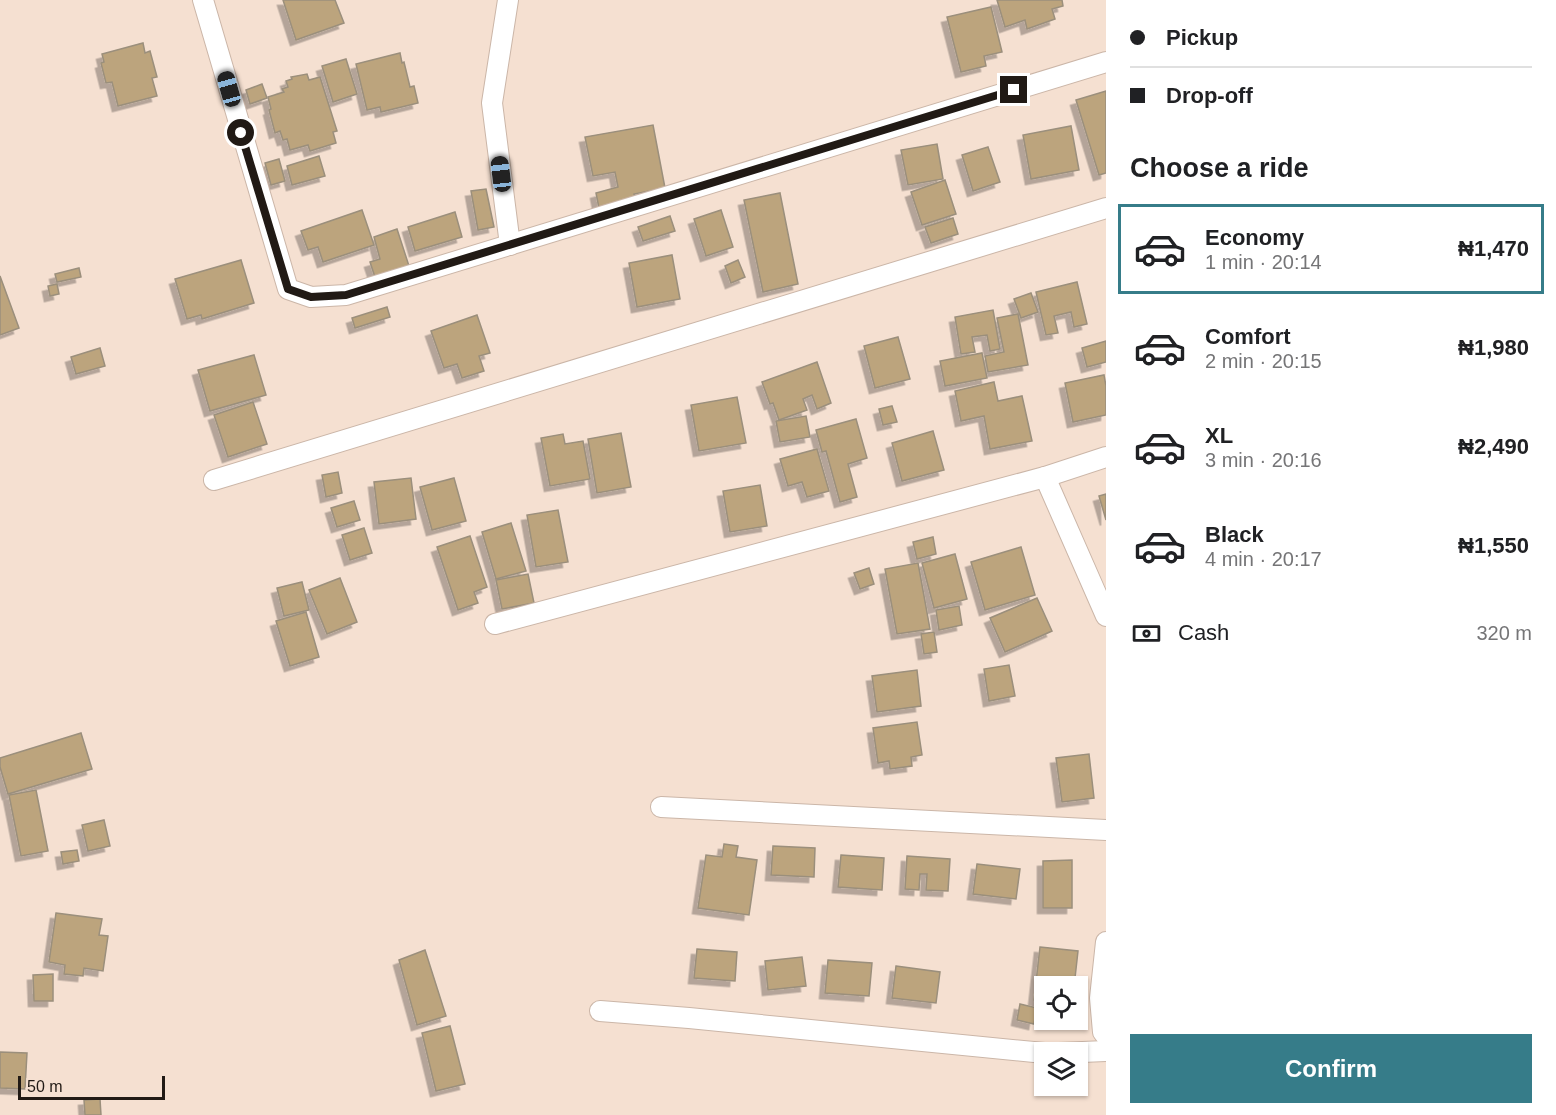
<!DOCTYPE html>
<html lang="en">
<head>
<meta charset="utf-8">
<style>
	:root { --surface:#fff; --page:#f6f6f6; --text:#202124; --muted:#757577; --line:#e0e0e0; --accent:#367c89 }
	body { margin:0; font-family:Helvetica,sans-serif; background:var(--page); color:var(--text); height:100vh; display:flex; flex-direction:column; font-size:22px; white-space:nowrap }
	* { box-sizing:border-box; margin:0 }
	p { font-size:20px; color:var(--muted) }
	.icon { flex:none; width:33px; height:33px; fill:none; stroke:currentColor; stroke-width:2; stroke-linecap:round; stroke-linejoin:round }
	.map { position:relative; flex:1; overflow:hidden }
	.side { display:flex; flex-direction:column; background:var(--surface); width:450px }
	.side>* { flex:none }
	.hud { display:grid; align-content:center; height:132px; padding:0 24px; background:var(--surface) }
	.tools { position:absolute; left:1034px; top:976px; display:grid; gap:12px }
	.tools a { display:grid; place-items:center; width:54px; height:54px; border-radius:0px; background:var(--surface); box-shadow:0 2px 4px #0004; font-size:30px }
	.scale { position:absolute; left:18px; bottom:15px; width:147px; box-sizing:border-box; padding-left:6px; border:3px solid #211a15; border-top:0; font-size:16px; line-height:21px; white-space:nowrap; color:#211a15; -webkit-text-stroke:4px #f5e0d1; paint-order:stroke }
	.end { position:absolute; width:27px; height:27px; margin:-14px; border:8px solid #211a15; background:#fff; box-shadow:0 0 0 3px #fff }
	.from { border-radius:50% }
	.car { position:absolute; width:18px; height:36px; margin:-18px -9px; border-radius:8px; box-shadow:0 0 4px 2px #0007; background:linear-gradient(#222 24%,#8ab4d8 0 40%,#222 0 76%,#8ab4d8 0 86%,#222 0) }
	.hud b { display:flex; align-items:center; gap:21px; height:57px; font-size:22px }
	.hud b+b { border-top:2px solid var(--line) }
	.hud i { width:15px; height:15px; background:var(--text) }
	ul { padding:0; list-style:none }
	li { display:flex; align-items:center; gap:18px; height:90px; margin:0 12px 9px; padding:0 12px; border:3px solid transparent; border-radius:0px }
	li div { flex:1 }
	li b { display:block; font-size:22px }
	li em { font-style:normal; font-weight:800 }
	li.active { border-color:var(--accent) }
	li>.icon { width:54px; height:54px; stroke-width:1.5 }
	h2 { padding:0 24px; font-size:27px; line-height:72px }
	.pay { display:flex; align-items:center; gap:15px; height:66px; padding:0 24px; font-size:22px }
	.pay p { margin-inline-start:auto }
	.cta { display:flex; gap:12px; margin-top:auto; padding:12px 24px }
	.cta a { flex:1; height:69px; border-radius:0px; background:var(--accent); color:#fff; font-size:24px; font-weight:800; line-height:69px; text-align:center }
	main { display:flex; flex:1; min-height:0 }
	.map>svg:first-child { display:block }
	.building { fill:#bca47d; stroke:#9b8f7c; stroke-width:1.5; filter:url(#shadow) }
	.lines { fill:none; stroke-linecap:round; stroke-linejoin:round }
	.street-casing { stroke:#cbb6a8; stroke-width:22 }
	.street { stroke:#fff; stroke-width:20 }
	.route { stroke:#211a15; stroke-width:8 }
</style>
</head>
<body>
<main>
<div class="map">
<svg width="1106" height="1115" viewBox="0 0 1106 1115">
	<defs>
		<filter id="shadow"><feDropShadow dx="-5.5" dy="5.5" stdDeviation="0" flood-color="#0004"/></filter>
	</defs>
	<rect width="100%" height="100%" fill="#f5e0d1"/>
	<g class="building">
		<path d="M283,0H335L344,23L296,40Z"/>
		<path d="M997,0H1062L1063,6L1052,9L1055,19L1027,29L1025,20L1005,27Z"/>
		<path d="M991,7L1002,52L984,56L986,66L961,72L947,17Z"/>
		<path d="M143,43L145,53L150,51L157,77L152,78L157,96L118,106L112,82L106,83L101,63L104,62L102,54Z"/>
		<path d="M400,53L402,63L404,62L410,87L414,86L418,103L381,112L380,107L367,110L356,64Z"/>
		<path d="M346,59L357,94L333,102L322,66Z"/>
		<path d="M307,74L309,80L320,77L337,131L333,132L336,143L310,151L308,145L290,150L287,139L283,140L280,131L275,133L269,110L271,109L268,97L284,92L282,89L288,87L286,81L292,79L291,77Z"/>
		<path d="M262,84L267,98L250,104L246,90Z"/>
		<path d="M1106,91V173L1099,175L1076,100Z"/>
		<path d="M653,125L665,188L634,194L635,198L599,208L596,193L618,187L615,172L593,176L585,137Z"/>
		<path d="M1071,126L1079,170L1031,179L1023,135Z"/>
		<path d="M937,144L943,179L908,185L901,150Z"/>
		<path d="M988,147L1000,182L973,191L962,155Z"/>
		<path d="M319,156L325,176L292,185L287,166Z"/>
		<path d="M279,159L285,181L271,185L265,163Z"/>
		<path d="M945,180L956,214L922,225L911,192Z"/>
		<path d="M486,189L494,227L478,230L471,191Z"/>
		<path d="M780,193L798,284L763,292L744,200Z"/>
		<path d="M362,210L374,245L323,262L318,247L308,250L301,231Z"/>
		<path d="M721,210L733,247L706,256L694,219Z"/>
		<path d="M455,212L462,237L415,251L408,227Z"/>
		<path d="M670,216L675,231L643,241L638,227Z"/>
		<path d="M953,218L958,234L931,243L925,227Z"/>
		<path d="M397,229L409,266L375,277L370,262L380,259L374,237Z"/>
		<path d="M672,255L680,299L637,307L629,263Z"/>
		<path d="M241,260L254,303L202,319L201,315L187,319L175,279Z"/>
		<path d="M738,260L745,277L731,283L725,266Z"/>
		<path d="M79,268L81,277L57,282L55,274Z"/>
		<path d="M0,276L19,328L0,335Z"/>
		<path d="M1077,282L1087,324L1074,327L1071,312L1054,316L1058,333L1046,335L1036,292Z"/>
		<path d="M57,284L59,294L50,296L48,286Z"/>
		<path d="M1031,293L1038,312L1021,318L1014,299Z"/>
		<path d="M387,307L390,317L355,328L352,318Z"/>
		<path d="M993,310L1000,349L990,351L987,335L972,337L975,352L961,354L955,317Z"/>
		<path d="M1018,314L1028,365L988,372L985,356L1004,352L997,318Z"/>
		<path d="M477,315L490,353L479,356L484,371L462,378L457,364L444,368L431,331Z"/>
		<path d="M898,337L910,379L875,388L864,346Z"/>
		<path d="M1106,341V362L1087,367L1082,348Z"/>
		<path d="M100,348L105,366L76,374L71,357Z"/>
		<path d="M982,353L987,378L945,386L940,361Z"/>
		<path d="M254,355L266,395L210,411L198,370Z"/>
		<path d="M817,362L831,403L817,409L812,395L803,399L807,410L779,420L773,403L770,404L762,382Z"/>
		<path d="M1104,375L1106,386V415L1073,422L1065,383Z"/>
		<path d="M994,382L998,401L1022,396L1032,441L990,449L984,416L961,421L955,391Z"/>
		<path d="M737,397L746,443L699,451L691,405Z"/>
		<path d="M253,402L267,444L228,457L214,415Z"/>
		<path d="M892,406L897,422L883,425L879,409Z"/>
		<path d="M806,416L810,437L780,442L776,421Z"/>
		<path d="M856,419L867,458L848,464L857,497L840,502L826,451L822,452L816,430Z"/>
		<path d="M933,431L944,470L902,481L892,443Z"/>
		<path d="M621,433L631,487L597,493L588,439Z"/>
		<path d="M563,434L565,444L583,441L590,479L550,486L541,438Z"/>
		<path d="M817,449L829,491L807,497L802,482L788,486L780,459Z"/>
		<path d="M338,472L342,493L326,497L322,475Z"/>
		<path d="M411,478L416,519L379,524L374,482Z"/>
		<path d="M454,478L466,521L432,530L420,487Z"/>
		<path d="M760,485L767,526L730,532L723,491Z"/>
		<path d="M1106,494V520L1099,496Z"/>
		<path d="M354,501L360,520L337,527L331,508Z"/>
		<path d="M558,510L568,562L536,567L527,515Z"/>
		<path d="M511,523L526,571L496,579L482,532Z"/>
		<path d="M364,528L372,553L350,560L342,535Z"/>
		<path d="M470,536L487,587L474,592L478,603L458,610L437,547Z"/>
		<path d="M933,537L936,554L917,559L913,542Z"/>
		<path d="M1021,547L1035,595L985,610L971,562Z"/>
		<path d="M955,554L967,599L934,608L922,563Z"/>
		<path d="M918,563L930,629L897,634L885,569Z"/>
		<path d="M869,568L874,584L860,589L854,573Z"/>
		<path d="M528,574L534,603L502,609L496,580Z"/>
		<path d="M340,578L357,622L327,634L309,590Z"/>
		<path d="M302,582L309,610L284,616L277,588Z"/>
		<path d="M1037,598L1052,631L1005,652L990,618Z"/>
		<path d="M959,606L962,625L939,630L936,610Z"/>
		<path d="M306,612L319,657L290,666L276,621Z"/>
		<path d="M934,632L937,652L924,654L921,634Z"/>
		<path d="M1009,665L1015,696L989,701L984,669Z"/>
		<path d="M917,670L921,706L877,712L872,676Z"/>
		<path d="M917,722L922,755L911,757L912,766L890,769L889,761L878,763L873,728Z"/>
		<path d="M81,733L92,769L8,794L0,767V758Z"/>
		<path d="M1089,754L1094,798L1062,802L1056,758Z"/>
		<path d="M36,790L48,851L21,856L9,795Z"/>
		<path d="M104,820L110,846L88,851L82,825Z"/>
		<path d="M724,844L738,846L736,857L757,860L749,915L698,908L706,855L722,857Z"/>
		<path d="M773,846L815,848L814,877L771,875Z"/>
		<path d="M77,850L79,861L63,864L61,852Z"/>
		<path d="M841,855L884,858L882,890L838,887Z"/>
		<path d="M907,856L950,859L948,891L926,890L927,874H920L919,890L905,889Z"/>
		<path d="M1072,860V908H1043V861Z"/>
		<path d="M977,864L1020,869L1016,899L973,894Z"/>
		<path d="M56,913L102,919L99,935L108,936L103,971L84,968L83,976L64,974L65,965L49,962Z"/>
		<path d="M1040,947L1078,951L1074,987H1044V1001L1034,1000Z"/>
		<path d="M697,949L737,952L735,981L694,978Z"/>
		<path d="M425,950L446,1016L417,1025L399,960Z"/>
		<path d="M802,957L806,986L768,990L765,961Z"/>
		<path d="M828,960L872,963L869,996L825,993Z"/>
		<path d="M896,966L940,972L936,1003L892,998Z"/>
		<path d="M53,974V1001H34L33,975Z"/>
		<path d="M1020,1004L1037,1008L1034,1024L1017,1020Z"/>
		<path d="M450,1026L465,1084L436,1091L422,1033Z"/>
		<path d="M0,1052L27,1053L25,1089L0,1088Z"/>
		<path d="M100,1099L101,1115H85L84,1100Z"/>
	</g>
	<g class="lines">
		<g class="street-casing">
			<g id="street">
				<path d="M203,0L288,289L311,297L346,295L1106,62"/>
				<path d="M508,0L492,103L510,245"/>
				<path d="M1045,477L1106,616"/>
				<path d="M214,480L1106,208"/>
				<path d="M495,624L1045,477L1106,457"/>
				<path d="M661,807L1106,830"/>
				<path d="M1106,942L1100,998L1103,1032L1106,1036"/>
				<path d="M600,1011L689,1018L1044,1053"/>
				<path d="M1059,1053L1106,1051"/>
			</g>
		</g>
		<use href="#street" class="street"/>
	</g>
	<g class="lines">
		<path class="route" d="M241,133L288,289L311,297L346,295L1014,90"/>
	</g>
</svg>
<div class="tools">
<a><svg class="icon" aria-label="locate" viewBox="0 0 24 24"><circle cx="12" cy="12" r="6"/><path d="M12 2v4M12 18v4M2 12h4M18 12h4"/></svg></a>
<a><svg class="icon" aria-label="layers" viewBox="0 0 24 24"><path d="M12 4l9 5-9 5-9-5zM3 14l9 5 9-5"/></svg></a>
</div>
<div class="scale">50 m</div>
<i class="end from" style="left:241px;top:133px"></i>
<i class="end" style="left:1014px;top:90px"></i>
<i class="car" style="left:229px;top:89px;rotate:344deg"></i>
<i class="car" style="left:501px;top:174px;rotate:353deg"></i>
</div>
<section class="side">
<div class="hud">
<b><i class="from"></i>Pickup</b>
<b><i></i>Drop-off</b>
</div>
<h2>Choose a ride</h2>
<ul>
<li class="active"><svg class="icon" aria-label="car" viewBox="0 0 24 24"><path d="M5 17H2v-5l4-1 3-4h7l3 4 3 1v5h-3M9 17h6M6 11h13"/><circle cx="7" cy="17" r="2"/><circle cx="17" cy="17" r="2"/></svg><div><b>Economy</b><p>1 min · 20:14</p></div><em>₦1,470</em></li>
<li><svg class="icon" aria-label="car" viewBox="0 0 24 24"><path d="M5 17H2v-5l4-1 3-4h7l3 4 3 1v5h-3M9 17h6M6 11h13"/><circle cx="7" cy="17" r="2"/><circle cx="17" cy="17" r="2"/></svg><div><b>Comfort</b><p>2 min · 20:15</p></div><em>₦1,980</em></li>
<li><svg class="icon" aria-label="car" viewBox="0 0 24 24"><path d="M5 17H2v-5l4-1 3-4h7l3 4 3 1v5h-3M9 17h6M6 11h13"/><circle cx="7" cy="17" r="2"/><circle cx="17" cy="17" r="2"/></svg><div><b>XL</b><p>3 min · 20:16</p></div><em>₦2,490</em></li>
<li><svg class="icon" aria-label="car" viewBox="0 0 24 24"><path d="M5 17H2v-5l4-1 3-4h7l3 4 3 1v5h-3M9 17h6M6 11h13"/><circle cx="7" cy="17" r="2"/><circle cx="17" cy="17" r="2"/></svg><div><b>Black</b><p>4 min · 20:17</p></div><em>₦1,550</em></li>
</ul>
<div class="pay"><svg class="icon" aria-label="cash" viewBox="0 0 24 24"><path d="M3 7h18v10H3z"/><circle cx="12" cy="12" r="2"/></svg>Cash<p>320 m</p></div>
<div class="cta"><a>Confirm</a></div>
</section>
</main>
</body>
</html>
